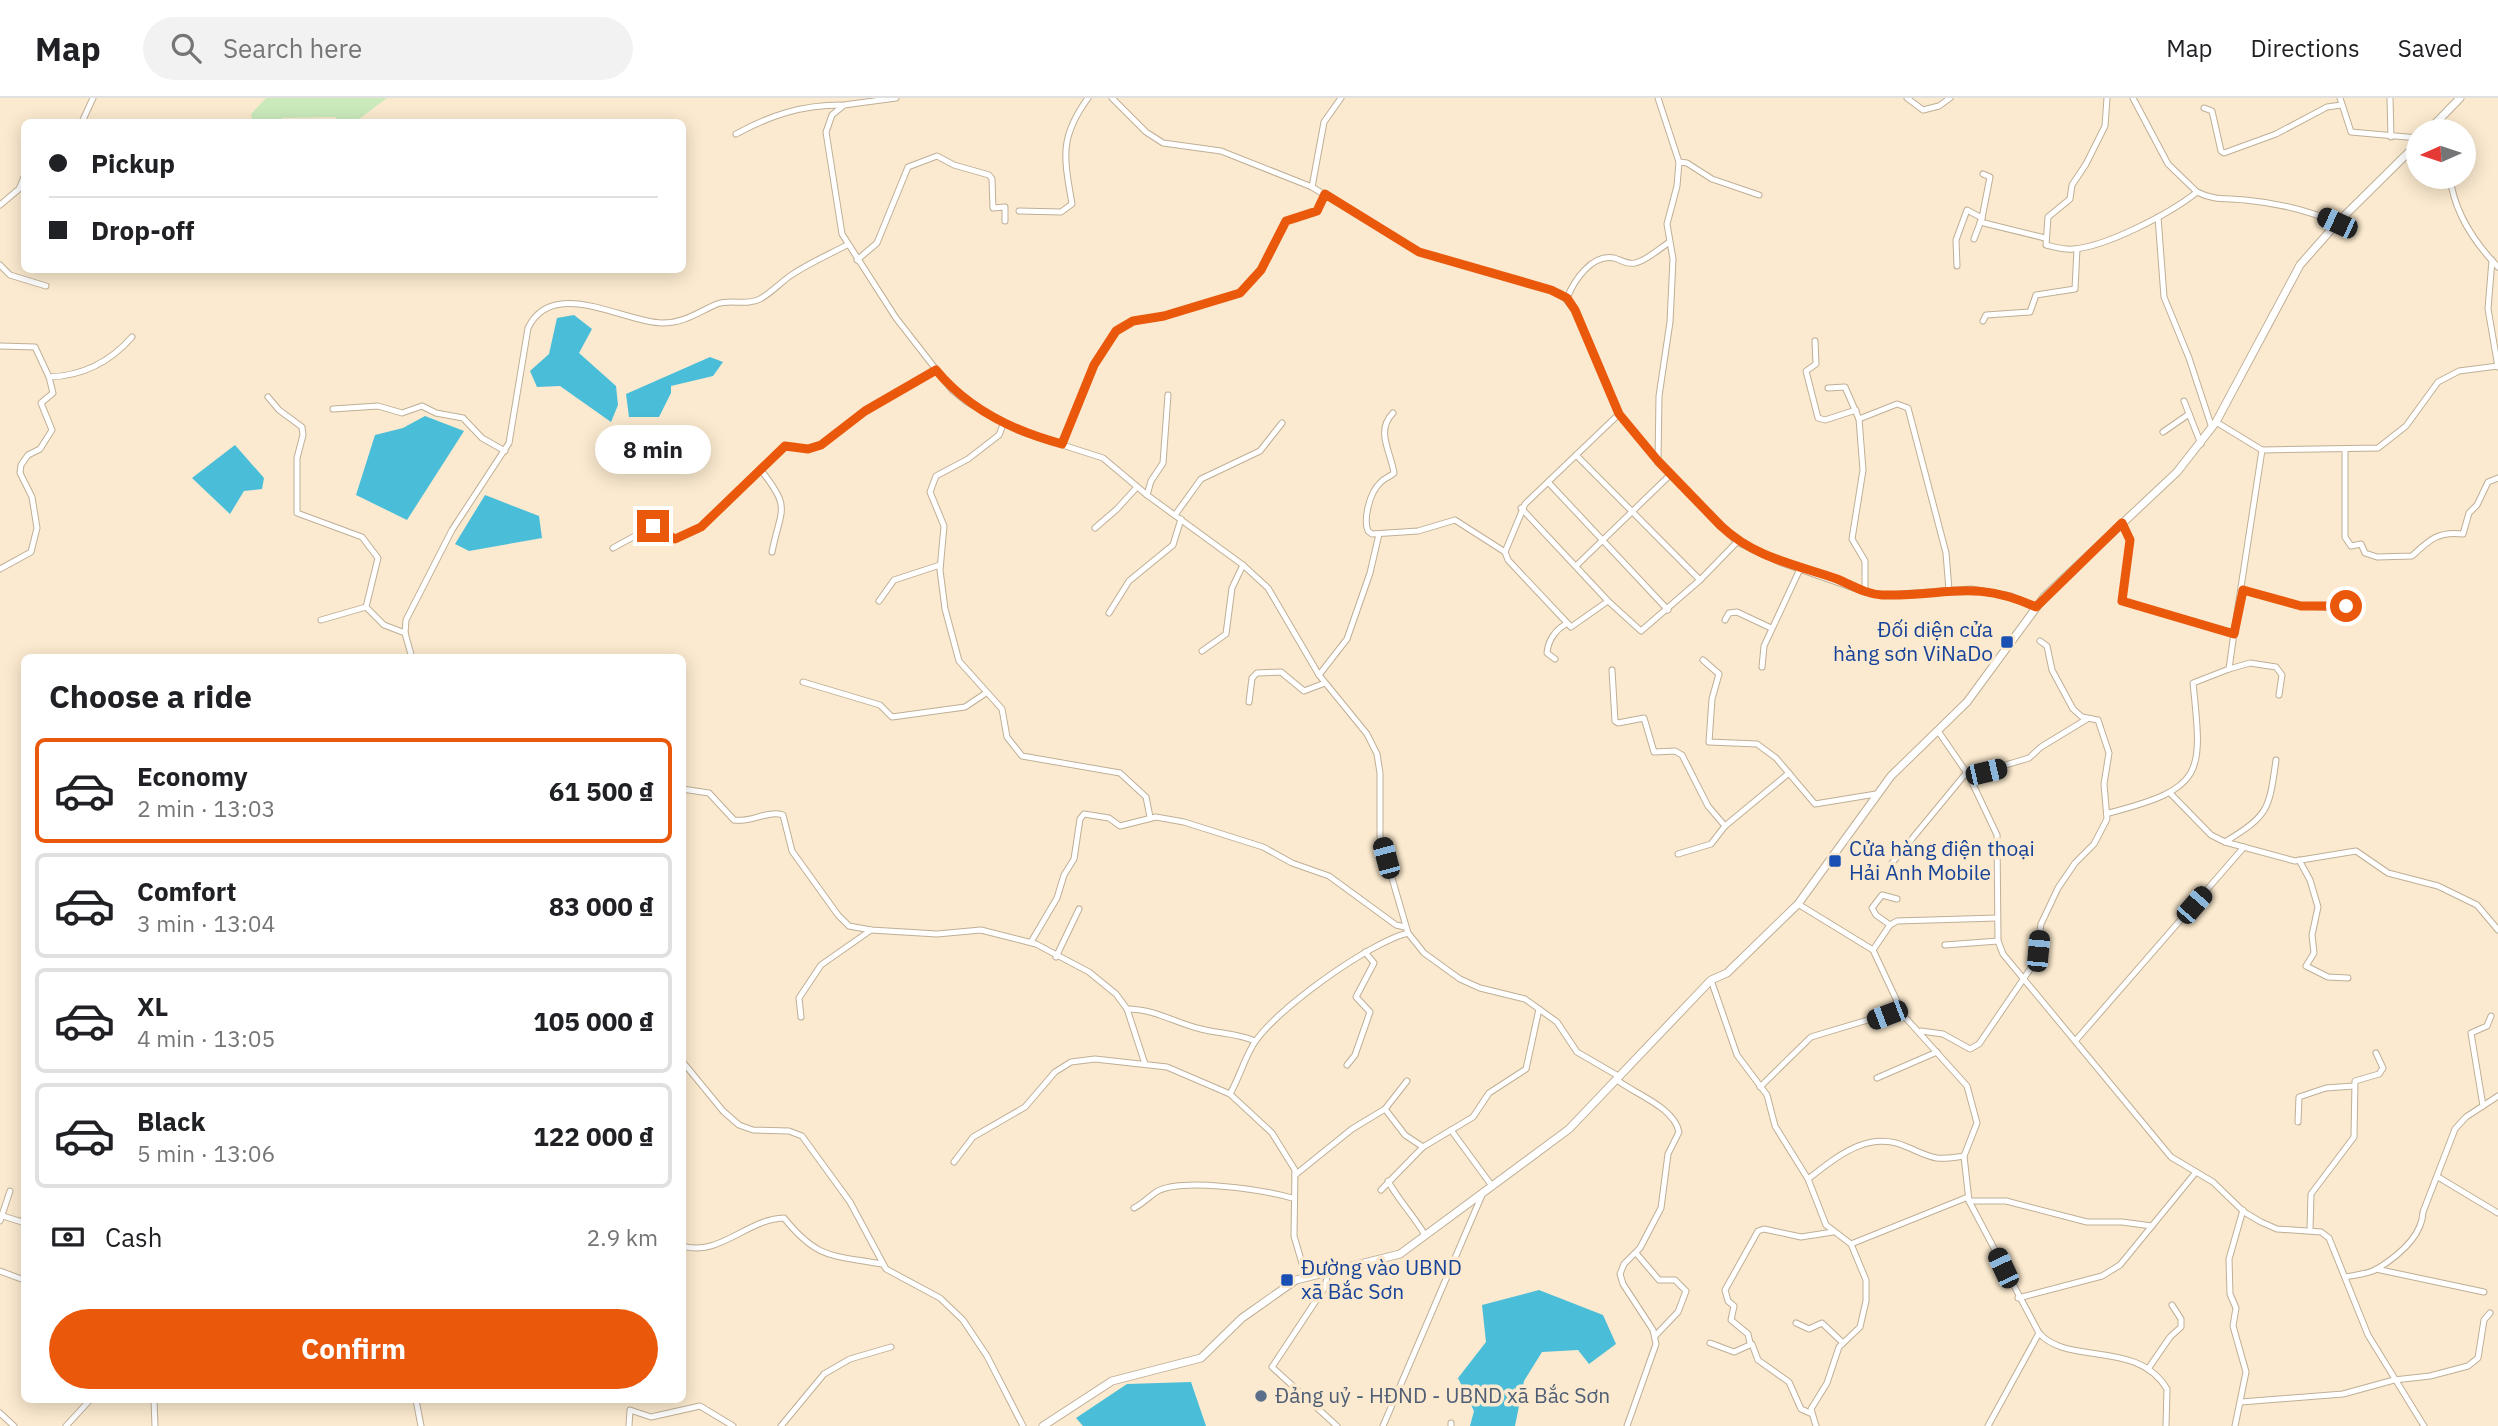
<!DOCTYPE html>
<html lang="en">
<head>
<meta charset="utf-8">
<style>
	:root { --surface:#fff; --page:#f2f2f2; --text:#202124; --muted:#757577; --line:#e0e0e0; --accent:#ea580c }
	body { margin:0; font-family:"IBM Plex Sans",sans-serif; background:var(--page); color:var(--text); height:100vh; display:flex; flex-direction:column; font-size:26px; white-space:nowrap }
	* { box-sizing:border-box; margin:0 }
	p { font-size:23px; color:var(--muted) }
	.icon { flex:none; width:38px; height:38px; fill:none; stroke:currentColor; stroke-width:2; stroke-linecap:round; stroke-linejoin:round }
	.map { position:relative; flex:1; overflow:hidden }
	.sheet { position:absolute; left:21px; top:556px; width:665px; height:749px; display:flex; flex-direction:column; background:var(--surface); border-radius:10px; box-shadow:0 4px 18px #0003 }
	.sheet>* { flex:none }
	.banner { position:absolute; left:21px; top:21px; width:665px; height:154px; border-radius:10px; box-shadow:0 4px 18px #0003; display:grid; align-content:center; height:154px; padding:0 28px; background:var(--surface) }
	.needle { width:46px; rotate:267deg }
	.fabs { position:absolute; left:2406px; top:21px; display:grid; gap:14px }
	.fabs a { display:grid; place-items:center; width:70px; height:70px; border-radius:50%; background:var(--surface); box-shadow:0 4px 18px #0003; font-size:35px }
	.end { position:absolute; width:32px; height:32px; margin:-16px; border:9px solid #ea580c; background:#fff; box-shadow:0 0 0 4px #fff }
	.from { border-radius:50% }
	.bubble { position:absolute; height:49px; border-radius:24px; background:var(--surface); box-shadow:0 4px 18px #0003; font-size:23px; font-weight:800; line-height:49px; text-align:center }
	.car { position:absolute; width:21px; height:42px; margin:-21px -10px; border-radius:9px; box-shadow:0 0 5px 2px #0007; background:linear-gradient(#222 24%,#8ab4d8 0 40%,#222 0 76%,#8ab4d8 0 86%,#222 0) }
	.banner b { display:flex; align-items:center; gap:24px; height:66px; font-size:26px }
	.banner b+b { border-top:2px solid var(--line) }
	.banner i { width:18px; height:18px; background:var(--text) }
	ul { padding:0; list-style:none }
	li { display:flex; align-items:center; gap:21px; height:105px; margin:0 14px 10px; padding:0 14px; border:4px solid var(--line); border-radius:10px }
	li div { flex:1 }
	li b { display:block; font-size:26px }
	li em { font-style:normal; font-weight:800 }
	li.active { border-color:var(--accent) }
	li>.icon { width:63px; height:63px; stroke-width:1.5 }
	h2 { padding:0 28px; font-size:32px; line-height:84px }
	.pay { display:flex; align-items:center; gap:18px; height:77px; padding:0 28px; font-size:26px }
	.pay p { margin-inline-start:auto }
	.primary-button { display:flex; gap:14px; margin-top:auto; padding:14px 28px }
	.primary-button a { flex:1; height:80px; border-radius:42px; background:var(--accent); color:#fff; font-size:28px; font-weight:800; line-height:80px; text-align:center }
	header { display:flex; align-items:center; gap:42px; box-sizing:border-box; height:98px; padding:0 35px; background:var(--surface); border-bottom:2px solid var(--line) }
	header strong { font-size:33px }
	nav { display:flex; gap:38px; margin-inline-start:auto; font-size:24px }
	.search { width:490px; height:63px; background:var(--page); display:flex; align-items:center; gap:18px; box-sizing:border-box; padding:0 24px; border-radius:38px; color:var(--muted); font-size:26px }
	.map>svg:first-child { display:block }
	.green { fill:#caeabc }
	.water { fill:#4abdd9 }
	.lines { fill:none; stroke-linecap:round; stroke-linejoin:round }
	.street-casing { stroke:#bfaf96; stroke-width:7 }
	.secondary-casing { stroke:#bfaf96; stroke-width:9 }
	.street { stroke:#fff; stroke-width:5 }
	.secondary { stroke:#fff; stroke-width:7 }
	.route { stroke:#ea580c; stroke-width:9 }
	.transit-dot { fill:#1a4fb4; stroke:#fbeacf; stroke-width:2.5 }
	.service-dot { fill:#5c6f8a; stroke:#fbeacf; stroke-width:2.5 }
	.labels { text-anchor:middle; stroke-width:7; stroke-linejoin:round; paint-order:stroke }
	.transit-label { font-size:21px; fill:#164399; stroke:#fbeacf; text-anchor:start }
	.service-label { font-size:21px; fill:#4e5e75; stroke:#fbeacf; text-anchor:start }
</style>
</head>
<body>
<header>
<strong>Map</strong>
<div class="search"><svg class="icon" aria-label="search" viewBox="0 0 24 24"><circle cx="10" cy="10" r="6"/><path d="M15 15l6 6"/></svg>Search here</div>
<nav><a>Map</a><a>Directions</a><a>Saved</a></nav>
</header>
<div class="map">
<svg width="2498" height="1328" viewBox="0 0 2498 1328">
	<rect width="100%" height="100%" fill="#fbeacf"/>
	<path class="green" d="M266,0H387L355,24H338L335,19L283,20L279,24H253L251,16Z"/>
	<g class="water">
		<path d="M574,217L592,231L579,255L616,288L618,307L611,324L560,288L537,289L530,273L549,256L557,220Z"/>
		<path d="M710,259L723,264L713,278L671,288V295L659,319H629L626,296Z"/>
		<path d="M425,318L464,333L407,422L356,397L375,337L403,330Z"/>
		<path d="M235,347L264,380L262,391L244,393L230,416L192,380Z"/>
		<path d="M485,397L539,418L542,440L469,453L455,446Z"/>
		<path d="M1539,1192L1603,1217L1616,1246L1589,1266L1578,1252L1542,1254L1524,1283L1515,1328H1470L1474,1313L1458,1280L1486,1244L1482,1207Z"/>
		<path d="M1191,1284L1206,1328H1083L1076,1320L1127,1286Z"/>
	</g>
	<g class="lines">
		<g class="street-casing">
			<g id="street">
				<path d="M896,0L844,7L832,17L826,34L842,136L896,220L952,292L967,304L1022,334L1103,360L1147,397L1243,467L1268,490L1319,577L1367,636L1377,656L1380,675V739L1408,835L1424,855L1460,881L1480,890L1525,901L1557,924L1577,954L1620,979"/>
				<path d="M1112,0L1146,34L1163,45L1221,53L1312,89L1419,154L1560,195L1575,212L1619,316L1658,363L1737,444L1782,465L1865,494L1885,497L1971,491L2011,498L2036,509"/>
				<path d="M1658,0L1679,64L1677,88L1667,126L1673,161L1670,224L1659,298L1658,363"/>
				<path d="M1907,0L1923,12L1939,8L1950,0"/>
				<path d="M2107,0L2105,28L2086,66L2072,87L2070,101L2048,119L2046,147C2055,149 2064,152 2073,151C2106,149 2171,115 2197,94C2215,103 2226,100 2245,102C2277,105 2308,112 2337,125"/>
				<path d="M2133,0L2168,66L2197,94"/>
				<path d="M2340,0L2351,34L2418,40"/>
				<path d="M2390,0L2391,39"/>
				<path d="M2204,10L2212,13L2221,53L2224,55L2276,36L2327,9L2341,7"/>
				<path d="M82,24L93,0"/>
				<path d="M736,36C771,17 802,7 841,7"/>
				<path d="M1679,64L1687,65L1712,81L1759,97"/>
				<path d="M2450,79C2454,114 2473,143 2498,169"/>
				<path d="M1312,89L1324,24L1341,0"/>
				<path d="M0,107L19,91L24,79"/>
				<path d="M1019,113L1061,114L1072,106C1064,59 1059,40 1088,0"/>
				<path d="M2158,119L2164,199L2189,260L2212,330"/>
				<path d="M1980,124L2045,140"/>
				<path d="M1974,141L1982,120L1990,79L1983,76"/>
				<path d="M857,162L877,145L908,69L937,58L954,67L989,77L992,81L993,110L1005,109V123"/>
				<path d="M2492,162L2488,211L2498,269"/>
				<path d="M0,167L10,177L46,188"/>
				<path d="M1957,168L1956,142L1967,112L1982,120"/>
				<path d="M1567,200C1574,183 1591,156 1614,160C1621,162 1628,167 1635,165C1646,163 1659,151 1668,145"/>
				<path d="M1983,223L1986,217L2030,214L2036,197L2075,191L2077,151"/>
				<path d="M1815,243L1816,266L1806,273L1818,320L1825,322L1856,312"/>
				<path d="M0,248L35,249L49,279L53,295L41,305L52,332L40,351L28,357L21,367L20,375L32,399L37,430L31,454L0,471"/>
				<path d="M49,279C83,278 110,264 132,239"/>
				<path d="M1828,290L1845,289L1859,321L1863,372L1852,441L1865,463V494"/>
				<path d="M268,299L279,312L302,329L303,337L297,360V415L362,439L378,460L366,509L384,527L405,535"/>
				<path d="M2184,303L2201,346"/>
				<path d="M333,311L378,308L402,315L422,308L436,315L463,320L482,340L505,353"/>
				<path d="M1393,315C1375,333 1391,354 1394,375C1390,379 1384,380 1380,385C1370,394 1363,421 1368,433L1372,436L1418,433L1455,422L1505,454L1508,462L1571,529L1608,503"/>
				<path d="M1859,321L1897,306L1908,310L1946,455L1949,492"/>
				<path d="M1004,324L999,337L968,361L936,378L930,394L944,428L940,472L945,511L959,563L1002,611L1007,639L1022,658L1120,675L1146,699L1150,719"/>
				<path d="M2216,324L2262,352"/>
				<path d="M2163,334L2189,316"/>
				<path d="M1062,346L1094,267L1116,233L1133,223L1164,218L1240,195L1261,171L1286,123L1317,113L1325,96"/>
				<path d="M2345,351V439L2351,448L2361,446L2365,455L2377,459L2412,458C2429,442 2438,433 2463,436L2469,415L2477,407L2488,384L2498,380"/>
				<path d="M1576,357L1700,482"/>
				<path d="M760,371C792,411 781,409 772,454"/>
				<path d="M1548,384L1668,512"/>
				<path d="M1147,397L1151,383L1163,365L1168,297"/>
				<path d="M1521,410L1608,503L1641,533L1700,482L1737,444"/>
				<path d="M1175,417L1201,381L1260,353L1282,325"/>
				<path d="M2122,425L2130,442L2122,503L2234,535L2229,571L2250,565L2276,569L2282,577L2279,597"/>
				<path d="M1095,430L1117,411L1137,389"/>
				<path d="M613,450L653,428L675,441L701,429L785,348L808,351L821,347L865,313L936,272"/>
				<path d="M1505,454L1525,406L1619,316"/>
				<path d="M1576,468L1671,376"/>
				<path d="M2243,492L2301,508L2358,511"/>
				<path d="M879,503L894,482L940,467"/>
				<path d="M1109,515L1129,483L1173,447L1181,421"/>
				<path d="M321,522L366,509"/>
				<path d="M1725,522L1729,515L1737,514L1771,530"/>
				<path d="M2234,535L2262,352L2378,350L2406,328L2438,284L2459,273L2498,268"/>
				<path d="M1202,553L1226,536L1232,490L1243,467"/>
				<path d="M412,560L405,535L406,522L452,432L509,345L528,230C553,178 625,225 662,225C685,225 698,214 717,206C731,201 747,208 760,201C771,195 780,185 790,178C807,166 828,157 847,147"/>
				<path d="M1555,561L1547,555C1548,543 1555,532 1566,526"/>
				<path d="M1703,562L1719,576L1712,601L1709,644L1757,646L1776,660L1815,706L1876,696"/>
				<path d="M1762,569L1764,548L1800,471"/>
				<path d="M1612,572L1615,623L1618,625L1644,620L1654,654L1675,653L1682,657L1708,708L1725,728"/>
				<path d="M1319,577L1347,541L1370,475L1379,436"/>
				<path d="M803,584L880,607L892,619L965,609L986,595"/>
				<path d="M1249,604L1252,580L1257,575L1281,574L1304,593L1325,585"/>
				<path d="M1938,633L1969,678L1997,737L1998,843L2003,856L2171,1059L2213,1084L2244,1114L2261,1124L2277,1131L2321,1134L2329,1140L2368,1237L2424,1328"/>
				<path d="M1969,678L2029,660L2041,649L2087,621"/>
				<path d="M682,691L709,695L734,722C751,725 767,712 783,717L792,753L838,817L849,828L871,832L937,836L981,832L1036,846L1089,874L1116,896L1127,911L1145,966"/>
				<path d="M2171,696L2211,737L2225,744L2295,763L2356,753L2388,775L2438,788L2477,807L2498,832"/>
				<path d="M2109,715C2204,690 2203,678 2193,585L2229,571"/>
				<path d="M2225,744C2269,717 2269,712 2276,662"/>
				<path d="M1678,756L1711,746L1725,728L1789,675"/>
				<path d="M2299,762L2310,782L2318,809L2312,837L2314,855L2306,868L2328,879L2348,880"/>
				<path d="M1903,774H1893L1892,765L1967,674"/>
				<path d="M1798,806L1873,852L1904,918L1967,988L1977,1025L1964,1058L1969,1103L2039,1235C2068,1268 2137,1241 2167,1291L2166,1328"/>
				<path d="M1890,827L1876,817L1872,810L1882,797L1897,801"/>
				<path d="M1031,844L1057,800L1064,777L1074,761L1080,721L1084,716L1109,720L1120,728L1156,719L1184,724L1263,749L1292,765L1329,778L1396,827L1405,829"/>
				<path d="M1945,847L1998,843"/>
				<path d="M1873,852L1890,827L1897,823L1997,820"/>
				<path d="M1056,859L1079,811"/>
				<path d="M1711,882L1737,957L1767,997L1775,1028L1808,1081L1826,1127L1851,1146L1866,1182V1203L1860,1229L1839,1249L1827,1285L1811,1311L1816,1328"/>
				<path d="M1127,911C1155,911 1175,925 1201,931C1220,936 1237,935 1255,943"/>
				<path d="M801,919L799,900L821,867L871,832"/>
				<path d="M1921,933L1943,936L1970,951L1979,946L2035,864L2041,826L2058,790L2075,765L2094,746L2107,721L2104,686L2109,655L2098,622L2082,619L2073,611L2052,572L2047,548L2040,543"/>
				<path d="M2077,941L2244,749"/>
				<path d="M682,963L723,1013L739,1027L753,1032L789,1033L802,1038L850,1104L886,1171L940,1200L963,1222L987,1258L1023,1328"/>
				<path d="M1347,967L1355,957L1370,914L1356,899L1374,865L1365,854"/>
				<path d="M1877,980L1937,954"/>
				<path d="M1617,982C1635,996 1674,1009 1679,1034L1668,1056L1661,1110L1640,1150L1624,1166L1620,1176L1623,1186L1653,1232L1656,1246L1627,1328"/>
				<path d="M1760,989L1811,939L1901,912"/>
				<path d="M1230,996C1239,980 1244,962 1253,947C1273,913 1370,844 1408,835"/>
				<path d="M2483,1008L2471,935L2487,928L2491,918"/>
				<path d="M1385,1011L1405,1037L1423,1049"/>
				<path d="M2298,1024L2299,999L2326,990L2354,988"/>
				<path d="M1451,1032L1492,1088"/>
				<path d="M954,1064L973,1039L1025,1009L1055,974L1071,964L1095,961L1167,969L1230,996L1272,1035L1295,1072L1294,1138L1306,1179"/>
				<path d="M1295,1077L1352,1031L1385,1011L1407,983"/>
				<path d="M2438,1079L2498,1115"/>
				<path d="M1808,1081C1837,1059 1868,1031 1907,1049C1933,1060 1934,1063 1964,1058"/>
				<path d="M1388,1083C1399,1103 1414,1118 1425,1137"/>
				<path d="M1381,1092L1423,1049L1473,1019L1489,995L1526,971L1539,911"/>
				<path d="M1969,1103H2006L2087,1124H2122L2152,1128"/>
				<path d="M1134,1110C1142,1106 1149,1099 1156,1094C1181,1079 1264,1092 1292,1100"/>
				<path d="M3,1118L22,1124L24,1120"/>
				<path d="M0,1123L10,1093"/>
				<path d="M2310,1131L2311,1096L2354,1039L2355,983L2379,976L2383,970L2376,955"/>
				<path d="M1851,1146L1968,1099"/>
				<path d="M682,1148C720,1159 747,1121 784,1120C818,1162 832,1157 882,1166"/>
				<path d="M1636,1155L1659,1182H1675L1686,1193L1678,1214L1655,1238"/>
				<path d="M2376,1171L2484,1194"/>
				<path d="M0,1173L24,1182"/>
				<path d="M1328,1174L1325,1189L1272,1269L1337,1328"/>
				<path d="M2345,1179C2355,1177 2369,1176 2377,1171C2398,1158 2422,1138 2423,1114L2455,1031L2466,1019L2498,998"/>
				<path d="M2018,1200L2102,1178L2120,1167L2196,1074"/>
				<path d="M1796,1225L1809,1231L1822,1225L1843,1245"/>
				<path d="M1710,1245L1734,1254L1752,1246L1758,1262L1789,1284L1801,1311L1810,1315"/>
				<path d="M1750,1245L1748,1236L1731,1222L1734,1208L1728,1203L1725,1192L1758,1133L1764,1131L1801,1139L1833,1134"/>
				<path d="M2148,1271L2170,1239L2181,1229V1221L2172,1207"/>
				<path d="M154,1302L155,1328"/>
				<path d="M416,1302L421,1328"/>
				<path d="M2241,1304L2343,1296L2394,1282L2430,1278L2468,1268L2478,1260L2484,1222L2490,1215"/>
				<path d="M0,1315L14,1328"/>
				<path d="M66,1328L90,1302"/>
				<path d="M629,1328L630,1312L651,1319L700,1308L733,1328"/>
				<path d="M781,1328L824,1276L850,1261L891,1249"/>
				<path d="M1383,1328L1482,1097"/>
				<path d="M1451,1328V1325"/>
				<path d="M1988,1328L2039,1235"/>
				<path d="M2235,1328L2246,1274L2233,1228L2236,1210L2230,1196L2229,1161L2243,1112"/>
			</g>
		</g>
		<g class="secondary-casing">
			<g id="secondary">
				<path d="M2428,33L2460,0"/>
				<path d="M1043,1328L1112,1283L1201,1260L1242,1220L1296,1182L1400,1156L1569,1031L1711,882L1727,875L1798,806L1891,678L1967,604L2044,499L2177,374L2216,324L2300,167L2337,125L2418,45"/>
			</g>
		</g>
		<use href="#street" class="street"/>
		<use href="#secondary" class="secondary"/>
	</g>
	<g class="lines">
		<path class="route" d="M653,428L675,441L701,429L785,348L808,351L821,347L865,313L936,272C968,311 1013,333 1062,346L1094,267L1116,233L1133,223L1164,218L1240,195L1261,172L1286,123L1317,113L1325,96L1419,154L1551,192L1567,200L1575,212L1619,316L1658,363L1721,428C1755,460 1794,466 1837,481C1852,487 1865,496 1882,497C1945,499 1972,480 2036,509L2122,425L2130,442L2122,503L2234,536L2243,492L2301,508H2346"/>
	</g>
	<g class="transit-dot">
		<rect x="2000" y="537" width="14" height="14" rx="3.5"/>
		<rect x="1828" y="756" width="14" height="14" rx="3.5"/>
		<rect x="1280" y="1175" width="14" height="14" rx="3.5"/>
	</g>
	<circle class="service-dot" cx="1261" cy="1298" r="7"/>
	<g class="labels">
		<g class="transit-label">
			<text x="1993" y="539" text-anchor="end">Đối diện cửa<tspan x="1993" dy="24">hàng sơn ViNaDo</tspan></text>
			<text x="1849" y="758">Cửa hàng điện thoại<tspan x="1849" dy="24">Hải Anh Mobile</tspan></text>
			<text x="1301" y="1177">Đường vào UBND<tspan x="1301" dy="24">xã Bắc Sơn</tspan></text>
		</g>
		<g class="service-label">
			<text x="1275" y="1305">Đảng uỷ - HĐND - UBND xã Bắc Sơn</text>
		</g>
	</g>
</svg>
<div class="fabs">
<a><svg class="needle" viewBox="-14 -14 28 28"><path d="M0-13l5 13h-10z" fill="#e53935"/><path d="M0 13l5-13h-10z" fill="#757577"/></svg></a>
</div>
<i class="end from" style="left:2346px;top:508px"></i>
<i class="end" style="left:653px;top:428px"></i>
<div class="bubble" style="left:595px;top:327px;width:116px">8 min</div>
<i class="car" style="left:2337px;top:125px;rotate:295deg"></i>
<i class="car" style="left:1986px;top:674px;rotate:77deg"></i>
<i class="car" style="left:1386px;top:760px;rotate:345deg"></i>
<i class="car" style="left:2194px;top:807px;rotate:41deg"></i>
<i class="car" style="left:2038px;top:853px;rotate:5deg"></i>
<i class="car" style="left:1887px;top:917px;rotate:249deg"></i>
<i class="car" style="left:2003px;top:1170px;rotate:335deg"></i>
<div class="banner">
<b><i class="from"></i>Pickup</b>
<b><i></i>Drop-off</b>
</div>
<section class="sheet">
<h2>Choose a ride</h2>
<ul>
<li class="active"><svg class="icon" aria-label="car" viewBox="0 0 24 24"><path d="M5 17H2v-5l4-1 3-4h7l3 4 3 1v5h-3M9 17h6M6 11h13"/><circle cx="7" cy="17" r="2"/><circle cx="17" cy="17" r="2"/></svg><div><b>Economy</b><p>2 min · 13:03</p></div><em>61 500 ₫</em></li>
<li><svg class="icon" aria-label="car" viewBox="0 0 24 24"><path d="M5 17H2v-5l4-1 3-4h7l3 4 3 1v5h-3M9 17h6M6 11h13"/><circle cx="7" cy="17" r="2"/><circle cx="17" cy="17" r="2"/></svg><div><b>Comfort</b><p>3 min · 13:04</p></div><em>83 000 ₫</em></li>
<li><svg class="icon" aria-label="car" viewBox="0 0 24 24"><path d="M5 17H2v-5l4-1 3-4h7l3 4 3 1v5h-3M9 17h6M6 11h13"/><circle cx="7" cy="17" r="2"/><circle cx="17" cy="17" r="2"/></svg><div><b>XL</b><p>4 min · 13:05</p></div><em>105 000 ₫</em></li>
<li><svg class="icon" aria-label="car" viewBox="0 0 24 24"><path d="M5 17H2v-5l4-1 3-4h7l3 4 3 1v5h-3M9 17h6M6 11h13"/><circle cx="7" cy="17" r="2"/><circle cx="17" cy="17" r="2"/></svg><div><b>Black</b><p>5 min · 13:06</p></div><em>122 000 ₫</em></li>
</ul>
<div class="pay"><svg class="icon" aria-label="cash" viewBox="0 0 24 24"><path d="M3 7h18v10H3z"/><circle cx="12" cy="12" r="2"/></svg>Cash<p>2.9 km</p></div>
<div class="primary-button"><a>Confirm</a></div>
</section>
</div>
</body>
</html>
